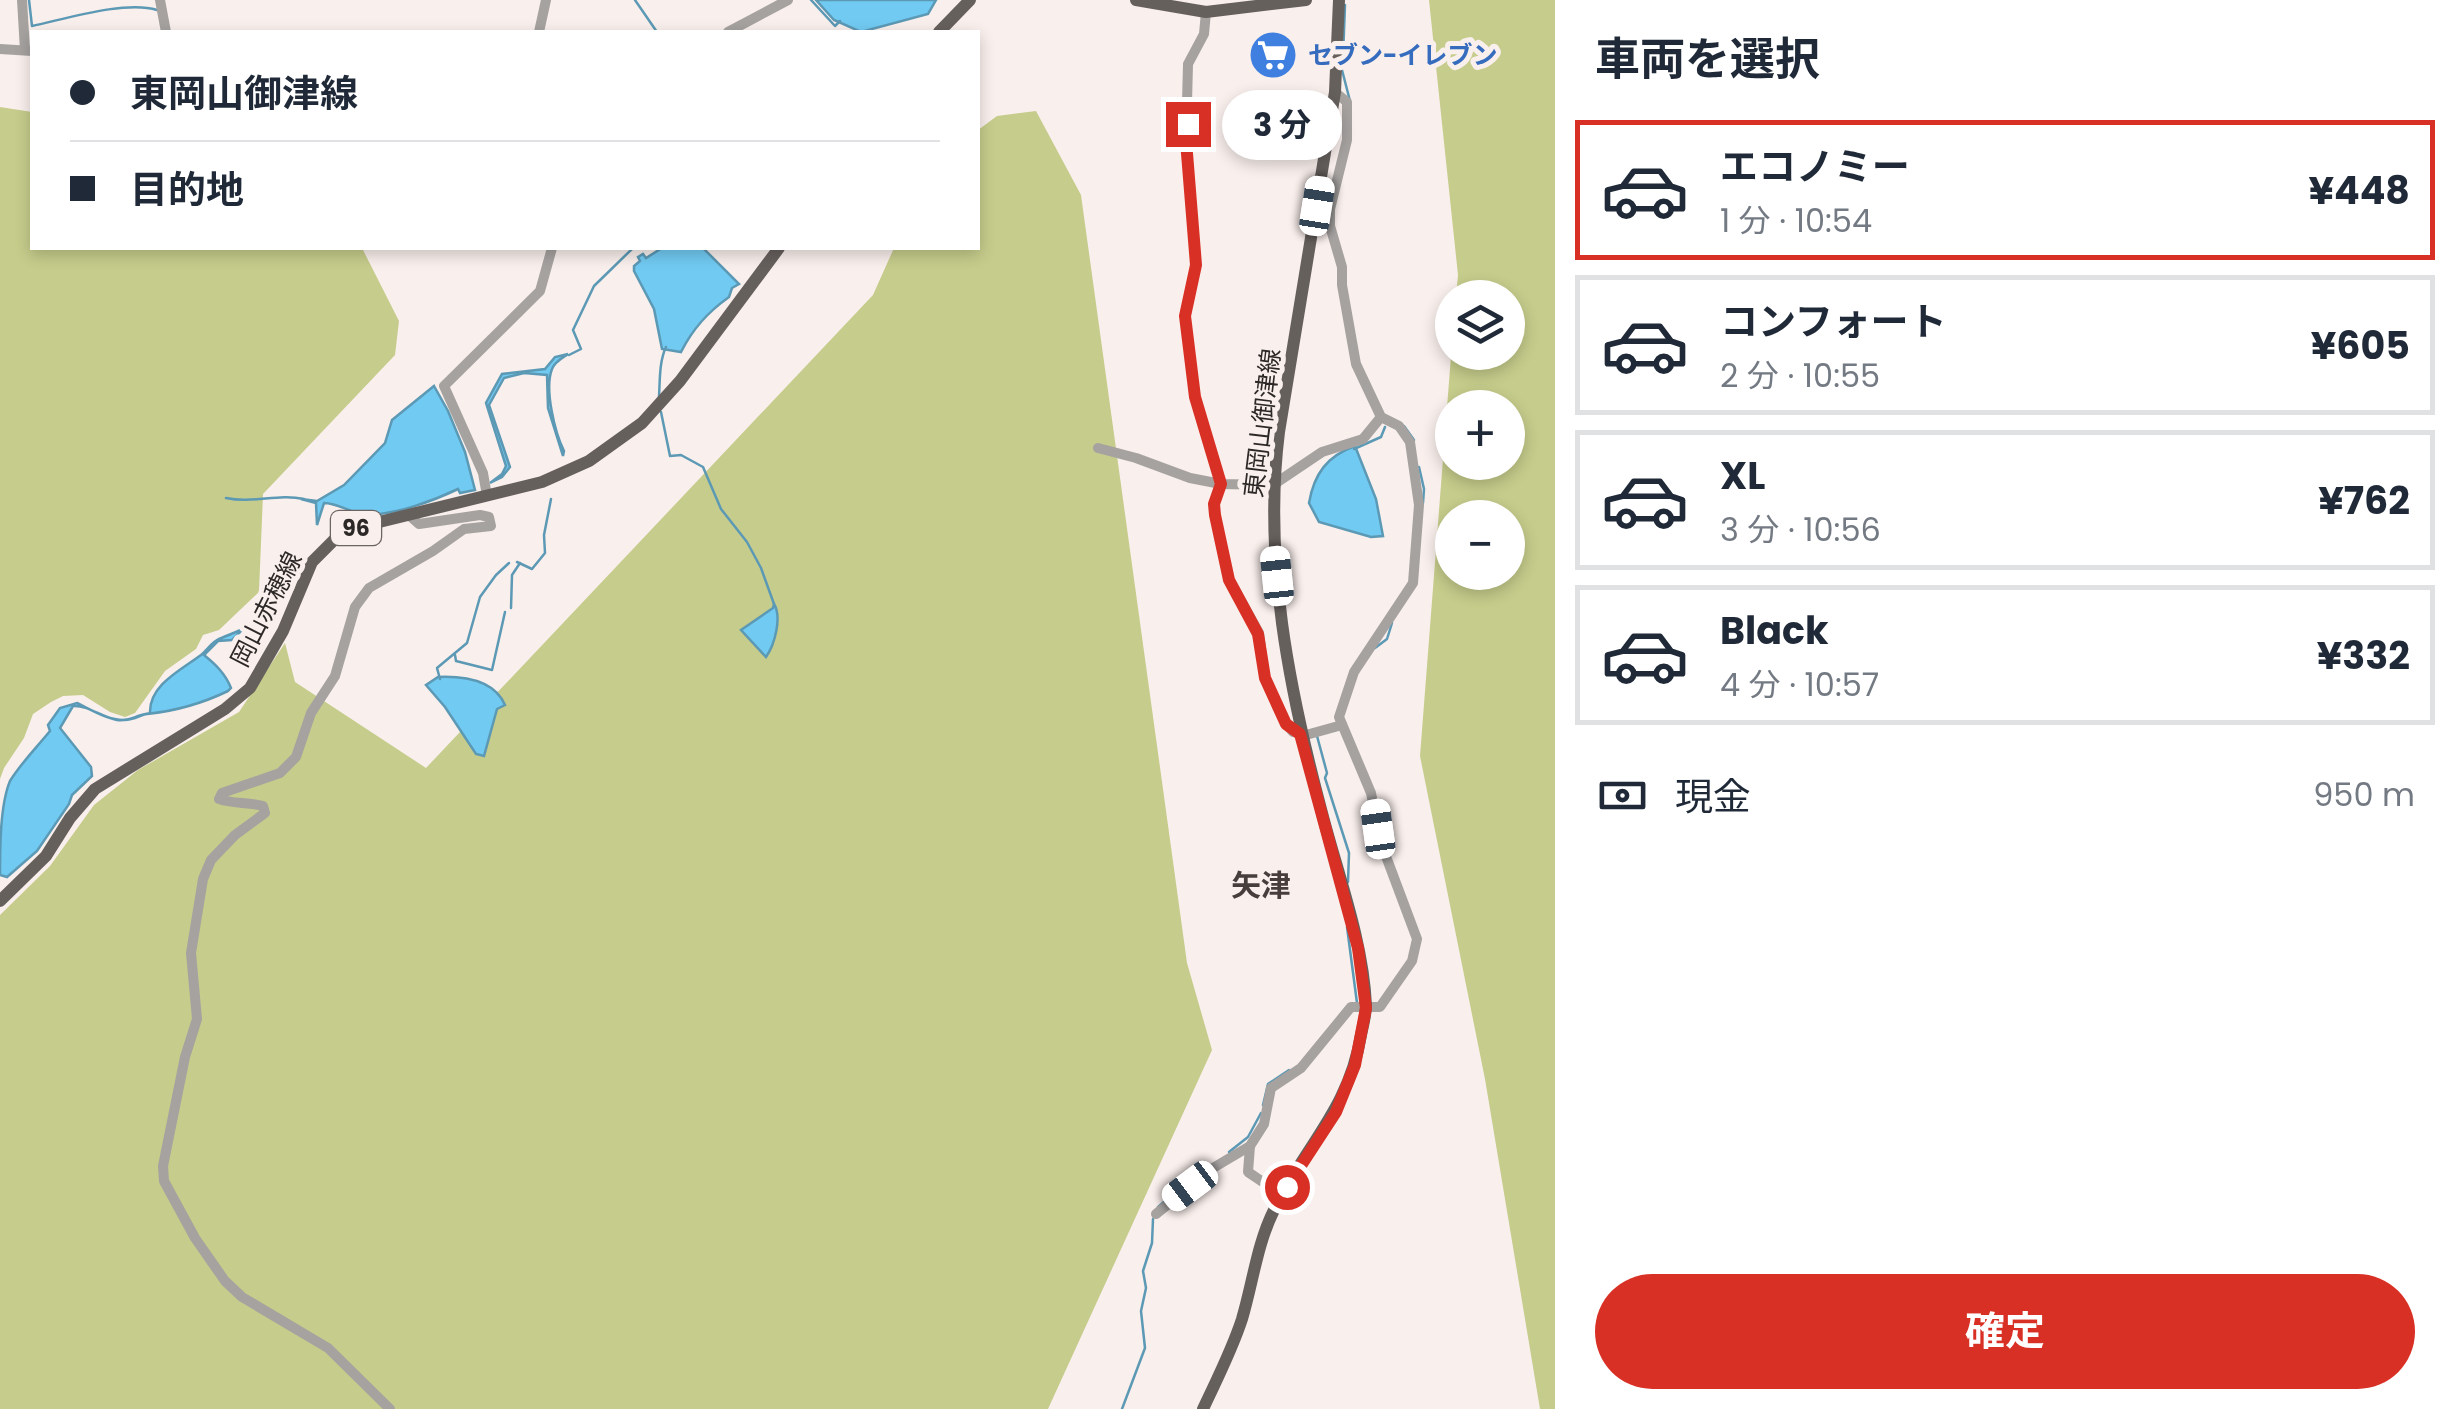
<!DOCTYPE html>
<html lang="ja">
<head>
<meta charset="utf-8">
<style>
	:root { --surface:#fff; --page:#f2f2f3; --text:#1f2937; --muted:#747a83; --line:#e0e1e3; --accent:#d93025 }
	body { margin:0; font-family:Poppins,"Noto Sans JP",sans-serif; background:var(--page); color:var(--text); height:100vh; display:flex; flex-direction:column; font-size:38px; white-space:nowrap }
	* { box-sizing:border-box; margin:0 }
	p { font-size:32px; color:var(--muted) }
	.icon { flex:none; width:55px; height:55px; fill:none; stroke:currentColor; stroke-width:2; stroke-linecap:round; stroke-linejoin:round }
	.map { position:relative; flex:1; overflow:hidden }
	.details { display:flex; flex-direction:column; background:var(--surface); width:900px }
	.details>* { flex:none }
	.guide { position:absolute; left:30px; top:30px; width:950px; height:220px; border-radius:0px; box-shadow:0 5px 15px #0003; display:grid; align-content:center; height:220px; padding:0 40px; background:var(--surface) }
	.tools { position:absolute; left:1435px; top:280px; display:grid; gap:20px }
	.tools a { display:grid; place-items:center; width:90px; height:90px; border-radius:50%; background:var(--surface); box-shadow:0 5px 15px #0003; font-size:50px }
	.end { position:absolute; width:45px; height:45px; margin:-22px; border:12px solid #d93025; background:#fff; box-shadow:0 0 0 5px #fff }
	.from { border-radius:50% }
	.bubble { position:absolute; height:70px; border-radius:35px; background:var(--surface); box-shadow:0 5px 15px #0003; font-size:32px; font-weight:700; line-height:70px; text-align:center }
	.car { position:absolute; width:30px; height:60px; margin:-30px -15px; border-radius:12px; box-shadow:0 0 8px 2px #0007; background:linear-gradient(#fff 24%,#345 0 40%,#fff 0 76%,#345 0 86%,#fff 0) }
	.guide b { display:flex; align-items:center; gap:35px; height:95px; font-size:38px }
	.guide b+b { border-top:2px solid var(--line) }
	.guide i { width:25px; height:25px; background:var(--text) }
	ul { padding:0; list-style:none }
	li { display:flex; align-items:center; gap:30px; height:140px; margin:0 20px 15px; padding:0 20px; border:5px solid var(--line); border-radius:0px }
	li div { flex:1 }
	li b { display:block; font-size:38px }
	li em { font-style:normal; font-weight:700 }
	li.active { border-color:var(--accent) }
	li>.icon { width:90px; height:90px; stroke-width:1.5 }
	h2 { padding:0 40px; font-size:45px; line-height:120px }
	.pay { display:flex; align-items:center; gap:25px; height:110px; padding:0 40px; font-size:38px }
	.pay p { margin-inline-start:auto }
	.cta { display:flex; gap:20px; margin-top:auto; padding:20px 40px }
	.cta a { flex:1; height:115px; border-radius:60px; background:var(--accent); color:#fff; font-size:40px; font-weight:700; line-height:115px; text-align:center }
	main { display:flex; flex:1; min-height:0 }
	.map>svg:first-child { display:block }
	.green { fill:#c6cc8b; fill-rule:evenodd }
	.water { fill:#71caf2; stroke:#5c99b5; stroke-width:2.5 }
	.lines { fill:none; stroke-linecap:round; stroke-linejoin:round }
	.stream { stroke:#5c99b5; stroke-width:2.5 }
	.minor { stroke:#a5a2a0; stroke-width:10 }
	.major { stroke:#66605d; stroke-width:12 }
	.route { stroke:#d93025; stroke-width:12 }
	.labels { text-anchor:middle; stroke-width:10; stroke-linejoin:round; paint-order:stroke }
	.shield { fill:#f9efec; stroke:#6a6462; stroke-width:2.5 }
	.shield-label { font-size:22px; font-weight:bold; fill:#2c2827 }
	.shop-label { font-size:25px; font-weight:bold; fill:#366cbe; stroke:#f9efec; text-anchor:start }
	.street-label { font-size:25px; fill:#2c2827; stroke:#f9efec }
	.quarter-label { font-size:30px; font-weight:bold; fill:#453e3c; stroke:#f9efec }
</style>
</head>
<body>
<main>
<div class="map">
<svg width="1555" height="1409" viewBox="0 0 1555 1409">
	<rect width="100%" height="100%" fill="#f9efec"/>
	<g class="green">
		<path d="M1429,0H1555V1409H1540L1485,1079L1420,756L1452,343V352H1508V298L1456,297L1458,275ZM1452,408H1508V462H1452ZM1452,518H1508V572H1452Z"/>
		<path d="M0,107L32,112V248H362L399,321L395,355L263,494L259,592L219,630L203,635L196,649L165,671L135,713L125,717L110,712L83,695L63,696L51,702L33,714L24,738L4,768L0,779Z"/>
		<path d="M1036,111L1081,195L1187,963L1212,1050L1048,1409H0V915L50,866L94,805L138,770L239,712L285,643L295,682L426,768L873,295L894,248H978V130L997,116Z"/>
	</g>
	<g class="water">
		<path d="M816,0H936L928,14L861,32L834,20Z"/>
		<path d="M662,248H703L739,284L732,288L729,297C708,312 693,328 681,352L662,349L654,309L634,271V266L640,261L638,257L643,254L646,258Z"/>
		<path d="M568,354C564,357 555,361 552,369C544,389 555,433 564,451L563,456L548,408L547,375L524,373L504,378L489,405L510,467L502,477L490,483L502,474L506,466L486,403L502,374L545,369L555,357Z"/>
		<path d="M434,386L448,411L465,452L475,490L460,493L458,489C433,501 397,514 368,515C354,515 339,503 324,503L317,525L316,503L301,499L317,501L344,485L385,443L392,420Z"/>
		<path d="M1355,446L1376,499L1383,536L1371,537L1319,522L1309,503C1314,474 1327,456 1355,446Z"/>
		<path d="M296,554L264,621L241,631L232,640L218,641L204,655C215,664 225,673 231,688L228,691C201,704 176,711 147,714C135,715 130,722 117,720C101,717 88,705 73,706L60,728L91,767L92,776L72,795L69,804L37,851L7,877L0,875C0,848 0,805 10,781C21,763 37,747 50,731L48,725L60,708L77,703C90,709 109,721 125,720C134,720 142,714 150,713C149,685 181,670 201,655C207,650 212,642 219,639C233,633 248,628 262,619Z"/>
		<path d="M774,604C782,617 775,644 766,657L741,630L773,608Z"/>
		<path d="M438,677C463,676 494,680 505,705L497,709L484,756L476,754L445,707L426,685Z"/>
	</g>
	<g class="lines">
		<g class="stream">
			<path d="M29,0L32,26C65,19 126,0 157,10"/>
			<path d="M635,0L657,32"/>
			<path d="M811,0L835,26L840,21"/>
			<path d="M1343,57L1345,5"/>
			<path d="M1342,70L1350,101"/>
			<path d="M569,355L581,349L573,330L594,286L633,248"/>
			<path d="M659,397C660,381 659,362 666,347"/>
			<path d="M661,412L670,456L681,455L703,467L721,509L747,542L761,568L774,604"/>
			<path d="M1404,426L1414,440"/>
			<path d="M1354,449L1381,437L1385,427"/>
			<path d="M1419,467L1424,489L1423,503"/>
			<path d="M226,498C253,504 278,493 304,499"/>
			<path d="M517,562L532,569L545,553L544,535L551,499"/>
			<path d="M511,608L512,575L520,563"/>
			<path d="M1375,648L1387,639L1392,623"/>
			<path d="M455,655L456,661L492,670L505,612"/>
			<path d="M440,679L437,668L467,643L480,597L496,575L509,563"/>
			<path d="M1317,736L1327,773L1325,778L1349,853L1348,882"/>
			<path d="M1347,927L1357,1003"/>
			<path d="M1263,1105L1268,1084L1289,1070"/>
			<path d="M1229,1152L1248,1137L1261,1113"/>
			<path d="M1158,1207L1186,1183"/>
			<path d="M1122,1409L1145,1348L1141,1311L1146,1288L1143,1271L1152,1243L1153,1219"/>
		</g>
		<g class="minor">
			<path d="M22,0L25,50"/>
			<path d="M160,0L166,32"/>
			<path d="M1206,12L1204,34L1188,64L1186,141L1196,265L1185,317L1195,397L1221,484L1214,504L1215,515L1229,579L1259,633L1265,678L1286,724L1293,732L1306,735L1342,725"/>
			<path d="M539,32L546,0"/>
			<path d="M728,32L788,0"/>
			<path d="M0,49L32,51"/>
			<path d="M1098,448L1136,458L1190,478L1221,484L1273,485L1322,452L1363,439L1381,417"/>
			<path d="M487,496L483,473L444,386L540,291L552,248"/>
			<path d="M1250,1146L1248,1172L1282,1195"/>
			<path d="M1156,1214L1213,1168L1250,1146L1264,1124L1271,1088L1301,1068L1351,1007H1380L1412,961L1417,939L1381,843L1371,793L1339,717L1354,672L1413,583L1419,505L1410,442L1399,426L1381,417L1356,364L1342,285V267L1330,226V209L1347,140V102L1335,92"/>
			<path d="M390,1409L328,1348L242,1297L225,1281L195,1238L164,1181L163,1166L185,1057L197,1019L191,953L203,879L211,860L235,835L265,813L263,806C249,802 231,804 219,799L222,793L280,773L296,757L311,713L335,676L355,607L369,588L433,551L464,529L491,526L489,517L480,515L419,524L410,516"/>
		</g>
		<g class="major">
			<path d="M1136,0L1206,12L1306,0"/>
			<path d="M939,32L970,0"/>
			<path d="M0,901L46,856L70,818L95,789L225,709L250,688L283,631L312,562L335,539L363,526L542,482L589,461L642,423L680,381L779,248"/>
			<path d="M1203,1409C1217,1379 1232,1350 1242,1319C1253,1282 1257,1244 1274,1210C1305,1146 1349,1109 1361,1035C1363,1025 1366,1015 1366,1005C1363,941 1338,875 1322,813C1289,689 1263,560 1279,432L1335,92L1339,0"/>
		</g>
	</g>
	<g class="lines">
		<path class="route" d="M1188,124L1186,141L1196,265L1185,316L1195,397L1221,484L1214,504L1215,515L1229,580L1258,634L1265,678L1286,724L1300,734L1358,948L1366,1008L1355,1065L1336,1112L1287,1187"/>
	</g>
	<defs>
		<g id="supermarket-disc" transform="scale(2.5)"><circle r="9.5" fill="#3f7fe0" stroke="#f9efec"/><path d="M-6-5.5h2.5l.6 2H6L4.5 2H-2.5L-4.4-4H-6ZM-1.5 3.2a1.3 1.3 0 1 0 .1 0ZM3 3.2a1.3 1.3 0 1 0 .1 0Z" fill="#fff"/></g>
	</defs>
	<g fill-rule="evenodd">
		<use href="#supermarket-disc" x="1273" y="55"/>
	</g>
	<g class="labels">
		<rect class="shield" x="331" y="511" width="50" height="34" rx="8"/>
		<g class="shield-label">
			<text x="356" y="536">96</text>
		</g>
		<g class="shop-label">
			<text x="1308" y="64">セブン-イレブン</text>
		</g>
		<g class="street-label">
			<text transform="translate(1262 423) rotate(-83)" y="9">東岡山御津線</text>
			<text transform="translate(266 609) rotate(-63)" y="9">岡山赤穂線</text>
		</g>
		<g class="quarter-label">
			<text x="1261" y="896">矢津</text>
		</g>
	</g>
</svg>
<div class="tools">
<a><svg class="icon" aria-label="layers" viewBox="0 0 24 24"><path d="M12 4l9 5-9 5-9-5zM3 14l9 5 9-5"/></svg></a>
<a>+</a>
<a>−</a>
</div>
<i class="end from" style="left:1287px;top:1187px"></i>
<i class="end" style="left:1188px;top:124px"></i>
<div class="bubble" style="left:1222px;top:90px;width:120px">3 分</div>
<i class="car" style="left:1317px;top:206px;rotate:9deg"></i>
<i class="car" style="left:1277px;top:576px;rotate:354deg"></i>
<i class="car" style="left:1378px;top:829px;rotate:352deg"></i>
<i class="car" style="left:1190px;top:1186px;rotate:233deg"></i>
<div class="guide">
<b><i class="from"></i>東岡山御津線</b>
<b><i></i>目的地</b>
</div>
</div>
<section class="details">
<h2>車両を選択</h2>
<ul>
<li class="active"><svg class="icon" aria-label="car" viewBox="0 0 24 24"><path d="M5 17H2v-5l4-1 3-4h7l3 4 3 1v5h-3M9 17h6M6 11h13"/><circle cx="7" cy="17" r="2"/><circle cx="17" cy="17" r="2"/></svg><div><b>エコノミー</b><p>1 分 · 10:54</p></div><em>¥448</em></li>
<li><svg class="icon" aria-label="car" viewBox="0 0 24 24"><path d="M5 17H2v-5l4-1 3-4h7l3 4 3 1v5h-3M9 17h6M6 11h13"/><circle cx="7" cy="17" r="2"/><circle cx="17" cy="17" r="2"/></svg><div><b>コンフォート</b><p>2 分 · 10:55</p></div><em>¥605</em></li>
<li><svg class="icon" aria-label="car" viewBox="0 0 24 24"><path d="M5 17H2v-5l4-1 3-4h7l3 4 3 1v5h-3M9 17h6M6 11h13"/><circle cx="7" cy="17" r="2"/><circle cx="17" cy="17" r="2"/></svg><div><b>XL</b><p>3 分 · 10:56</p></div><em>¥762</em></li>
<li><svg class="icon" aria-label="car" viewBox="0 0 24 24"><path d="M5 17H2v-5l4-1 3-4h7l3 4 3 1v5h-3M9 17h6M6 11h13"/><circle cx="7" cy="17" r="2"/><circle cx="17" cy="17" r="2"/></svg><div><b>Black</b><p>4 分 · 10:57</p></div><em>¥332</em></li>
</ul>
<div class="pay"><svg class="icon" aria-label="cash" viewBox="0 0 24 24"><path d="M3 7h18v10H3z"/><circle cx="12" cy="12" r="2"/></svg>現金<p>950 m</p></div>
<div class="cta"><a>確定</a></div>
</section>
</main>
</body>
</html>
